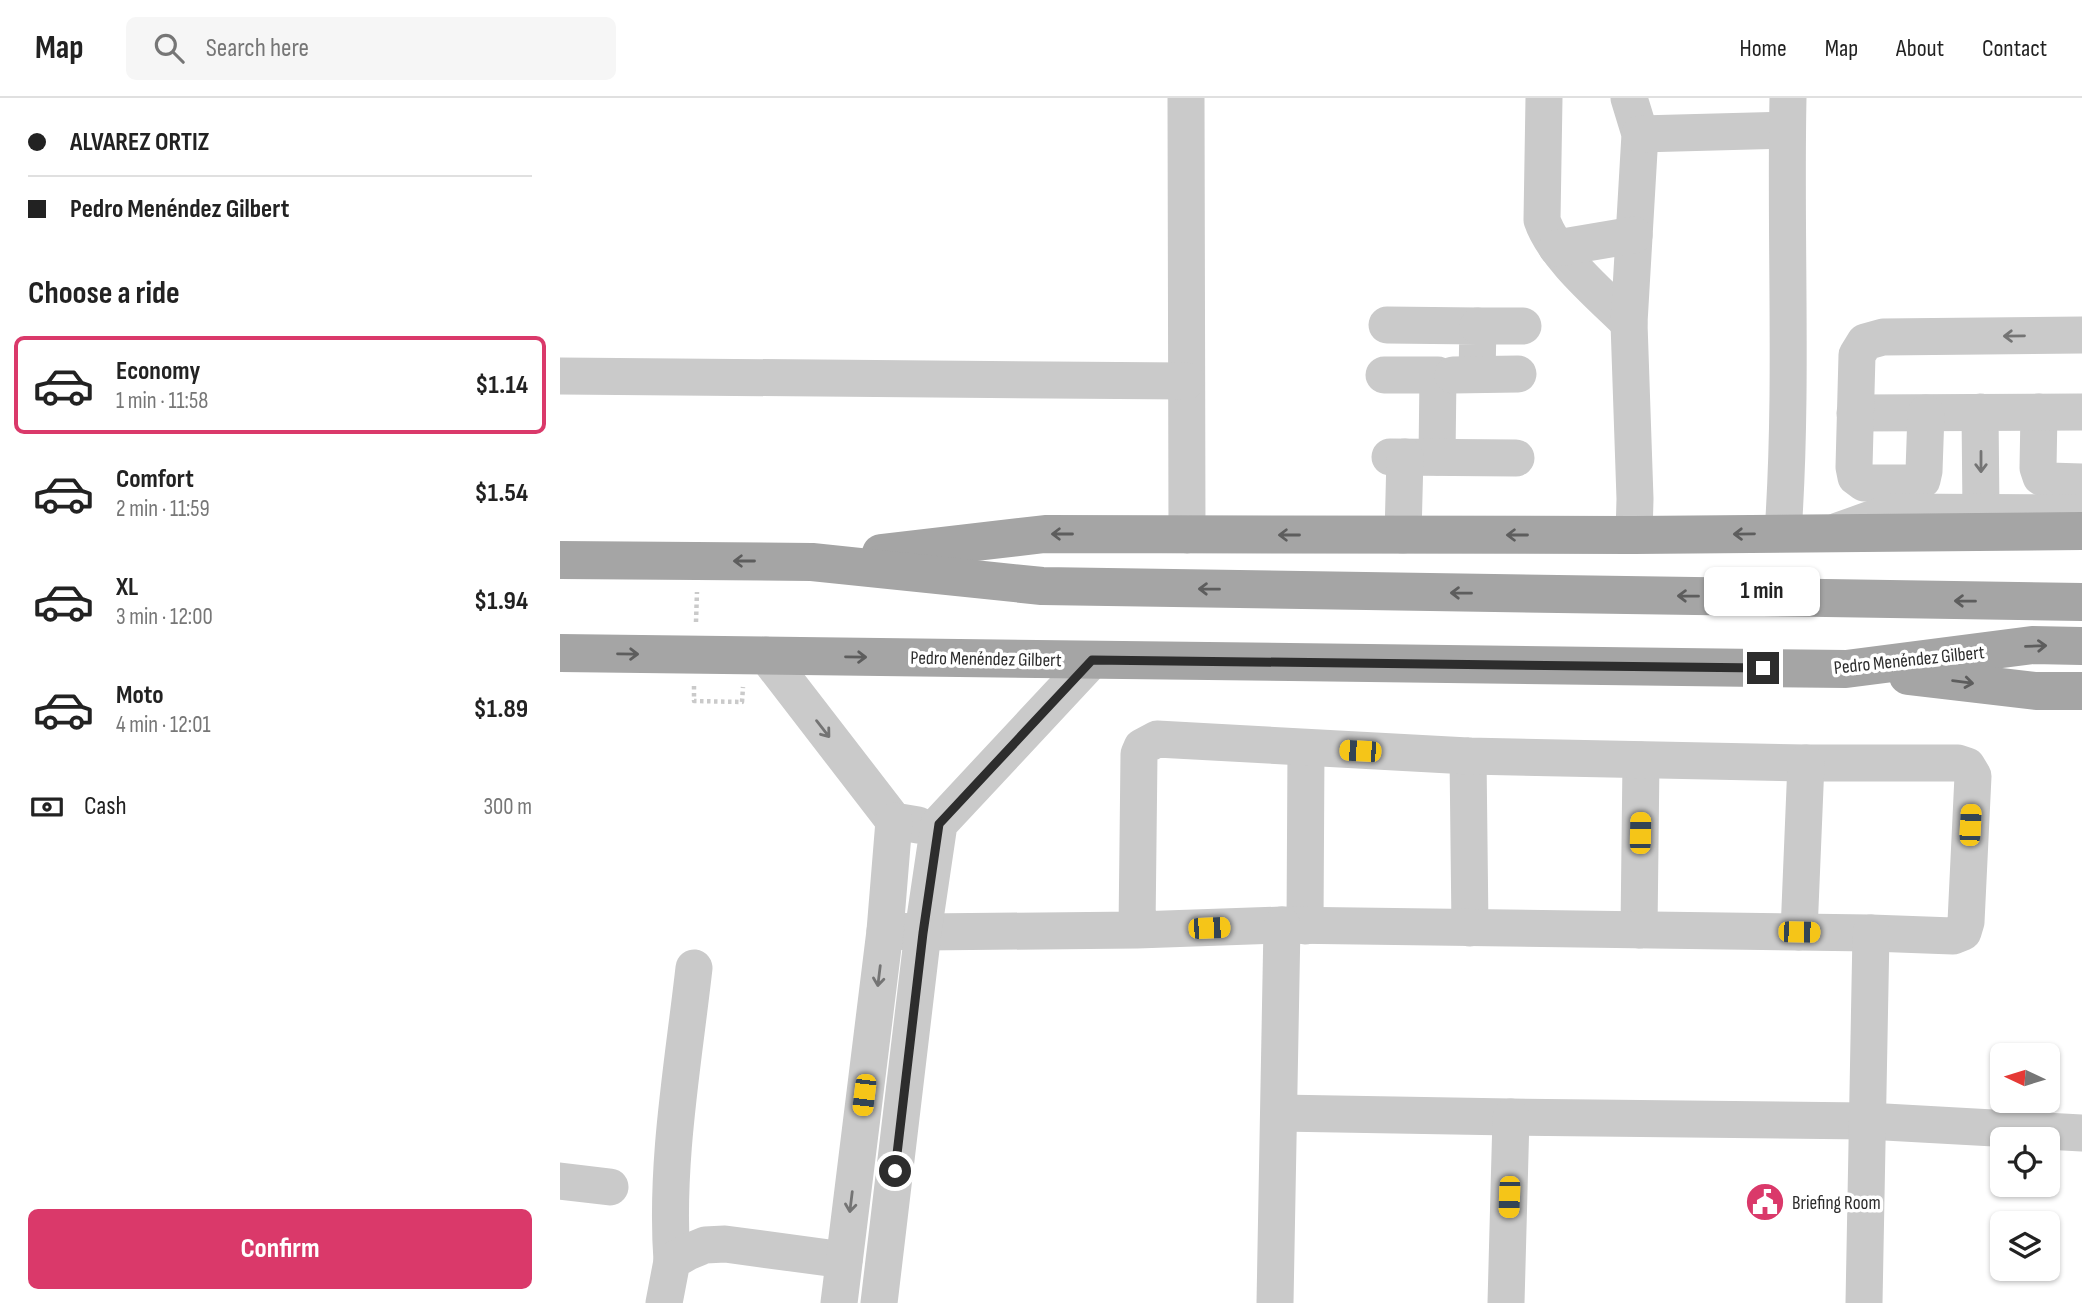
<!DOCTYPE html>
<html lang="en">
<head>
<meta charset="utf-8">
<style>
	:root { --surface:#fff; --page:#f6f6f6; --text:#222; --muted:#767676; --line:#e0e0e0; --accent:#da396a }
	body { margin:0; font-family:"Sofia Sans Condensed",sans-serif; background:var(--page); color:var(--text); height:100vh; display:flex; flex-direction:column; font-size:26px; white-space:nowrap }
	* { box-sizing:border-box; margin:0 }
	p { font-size:23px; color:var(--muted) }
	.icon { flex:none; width:38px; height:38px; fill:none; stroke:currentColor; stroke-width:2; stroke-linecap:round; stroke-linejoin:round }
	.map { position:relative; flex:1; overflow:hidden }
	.details { display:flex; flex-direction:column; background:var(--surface); width:560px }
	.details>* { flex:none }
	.banner { display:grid; align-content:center; height:154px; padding:0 28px; background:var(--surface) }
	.needle { width:46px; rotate:274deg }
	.controls { position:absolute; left:1430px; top:945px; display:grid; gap:14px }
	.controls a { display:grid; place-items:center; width:70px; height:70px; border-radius:10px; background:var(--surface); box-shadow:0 2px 5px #0004; font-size:35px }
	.end { position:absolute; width:32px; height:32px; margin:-16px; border:9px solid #2d2d2d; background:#fff; box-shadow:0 0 0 4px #fff }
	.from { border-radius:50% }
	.bubble { position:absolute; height:49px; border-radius:10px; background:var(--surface); box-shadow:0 2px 5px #0004; font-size:23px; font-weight:700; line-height:49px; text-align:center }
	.car { position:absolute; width:21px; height:42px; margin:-21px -10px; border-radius:9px; box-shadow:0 0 5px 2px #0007; background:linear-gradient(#f5c518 24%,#345 0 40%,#f5c518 0 76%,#345 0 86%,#f5c518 0) }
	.banner b { display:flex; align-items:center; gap:24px; height:66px; font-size:26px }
	.banner b+b { border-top:2px solid var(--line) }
	.banner i { width:18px; height:18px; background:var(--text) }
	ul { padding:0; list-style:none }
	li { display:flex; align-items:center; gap:21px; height:98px; margin:0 14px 10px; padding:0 14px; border:4px solid transparent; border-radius:10px }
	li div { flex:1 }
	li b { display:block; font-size:26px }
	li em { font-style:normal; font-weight:700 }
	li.current { border-color:var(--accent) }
	li>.icon { width:63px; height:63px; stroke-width:1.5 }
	h2 { padding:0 28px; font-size:32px; line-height:84px }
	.pay { display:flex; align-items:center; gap:18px; height:77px; padding:0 28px; font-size:26px }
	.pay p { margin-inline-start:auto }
	.primary-button { display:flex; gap:14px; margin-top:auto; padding:14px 28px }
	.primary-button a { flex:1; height:80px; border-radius:10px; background:var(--accent); color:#fff; font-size:28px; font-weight:700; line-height:80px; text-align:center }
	header { display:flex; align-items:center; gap:42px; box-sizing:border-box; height:98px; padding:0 35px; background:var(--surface); border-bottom:2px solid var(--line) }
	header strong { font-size:33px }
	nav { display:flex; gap:38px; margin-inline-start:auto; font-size:24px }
	.search { width:490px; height:63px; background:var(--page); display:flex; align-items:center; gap:18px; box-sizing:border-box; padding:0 24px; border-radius:10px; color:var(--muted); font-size:26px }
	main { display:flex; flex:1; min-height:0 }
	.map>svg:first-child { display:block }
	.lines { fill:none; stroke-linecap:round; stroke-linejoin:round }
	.path { stroke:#cacaca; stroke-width:4.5; stroke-dasharray:3.5 3.5; stroke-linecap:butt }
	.minor { stroke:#cacaca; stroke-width:37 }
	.major { stroke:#a5a5a5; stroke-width:38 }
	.oneway { stroke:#747474 }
	.oneway2 { stroke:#5d5d5d }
	.route { stroke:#2d2d2d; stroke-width:9 }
	.labels { text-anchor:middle; stroke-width:7; stroke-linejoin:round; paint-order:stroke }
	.street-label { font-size:19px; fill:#2d2d2d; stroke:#fff }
	.poi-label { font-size:19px; fill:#2d2d2d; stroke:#fff; text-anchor:start }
</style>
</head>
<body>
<header>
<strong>Map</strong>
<div class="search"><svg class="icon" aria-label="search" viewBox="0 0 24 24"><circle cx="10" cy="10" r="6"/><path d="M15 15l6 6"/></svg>Search here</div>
<nav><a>Home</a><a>Map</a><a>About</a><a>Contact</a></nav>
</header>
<main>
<section class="details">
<div class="banner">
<b><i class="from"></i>ALVAREZ ORTIZ</b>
<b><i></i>Pedro Menéndez Gilbert</b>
</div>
<h2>Choose a ride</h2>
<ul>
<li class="current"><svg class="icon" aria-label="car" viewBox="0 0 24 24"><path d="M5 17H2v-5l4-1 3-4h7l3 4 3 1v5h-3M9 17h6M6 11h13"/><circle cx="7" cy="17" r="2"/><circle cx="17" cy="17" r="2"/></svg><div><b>Economy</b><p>1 min · 11:58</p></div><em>$1.14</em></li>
<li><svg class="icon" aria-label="car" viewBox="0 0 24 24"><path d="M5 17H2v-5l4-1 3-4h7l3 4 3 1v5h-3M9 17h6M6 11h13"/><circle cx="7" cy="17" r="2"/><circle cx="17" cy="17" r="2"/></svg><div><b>Comfort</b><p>2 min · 11:59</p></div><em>$1.54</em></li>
<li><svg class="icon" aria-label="car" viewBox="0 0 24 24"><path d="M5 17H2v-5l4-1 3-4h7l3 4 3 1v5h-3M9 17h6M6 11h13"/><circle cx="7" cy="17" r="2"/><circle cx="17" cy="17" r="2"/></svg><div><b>XL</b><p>3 min · 12:00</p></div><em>$1.94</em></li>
<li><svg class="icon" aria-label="car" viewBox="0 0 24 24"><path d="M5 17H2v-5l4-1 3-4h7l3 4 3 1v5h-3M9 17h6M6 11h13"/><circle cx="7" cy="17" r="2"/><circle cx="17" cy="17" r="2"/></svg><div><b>Moto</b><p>4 min · 12:01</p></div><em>$1.89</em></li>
</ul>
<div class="pay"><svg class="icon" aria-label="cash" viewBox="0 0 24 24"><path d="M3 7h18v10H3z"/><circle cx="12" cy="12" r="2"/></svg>Cash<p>300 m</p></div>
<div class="primary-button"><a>Confirm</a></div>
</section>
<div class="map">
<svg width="1522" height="1205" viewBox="0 0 1522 1205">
	<rect width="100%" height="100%" fill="#fff"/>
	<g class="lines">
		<g class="path">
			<path d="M136,524L137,494"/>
			<path d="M134,588V603L182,604L183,589"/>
		</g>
		<g class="minor">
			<path d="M626,0L627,437"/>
			<path d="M984,0L982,122C994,158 1042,198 1069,225"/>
			<path d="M1069,0L1080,36L1069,225L1075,401L1074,437"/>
			<path d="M1080,36L1227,32"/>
			<path d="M997,150L1074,137"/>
			<path d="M827,227L918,228L917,276"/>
			<path d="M918,228H963"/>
			<path d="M824,277H878L877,359"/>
			<path d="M893,277L958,276"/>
			<path d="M0,278L626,283"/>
			<path d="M1420,314L1421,414"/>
			<path d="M1479,314L1478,370L1481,379L1489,383L1522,384"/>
			<path d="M1295,315L1522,314"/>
			<path d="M1366,315L1364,373L1362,382L1353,385H1304L1296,379L1294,369L1297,257L1305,244L1323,239L1522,237"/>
			<path d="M830,359L956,360"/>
			<path d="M1278,433L1331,414L1514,415"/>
			<path d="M1223,435C1233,290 1225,145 1228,0"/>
			<path d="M843,437L845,359"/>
			<path d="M206,557L334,723L358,727"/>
			<path d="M908,658L910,830"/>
			<path d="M745,828L746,650"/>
			<path d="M1079,832L1081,662"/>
			<path d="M325,833L363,834L577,832L722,827L1311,835L1393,838L1403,834L1406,824L1413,678L1407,668L1398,665H1246L908,658L597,641L582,649L579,656L577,832"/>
			<path d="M1239,834L1246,665"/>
			<path d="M719,1015L951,1019L1307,1023L1522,1035"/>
			<path d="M0,1083L50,1089"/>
			<path d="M112,1163C105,1066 123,967 134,870"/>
			<path d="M104,1205L112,1163L128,1154L145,1147L165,1146L284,1162"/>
			<path d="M279,1205L325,833L334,723"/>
			<path d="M319,1205L363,834L379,726L532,562"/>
			<path d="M715,1205L722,827"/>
			<path d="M946,1205L951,1019"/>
			<path d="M1304,1205L1311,835"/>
		</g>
		<g class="major">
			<path d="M321,455L485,436L1074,437L1522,433"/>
			<path d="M0,462L252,464L482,488L1522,504"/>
			<path d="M0,555L1286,571L1472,547L1522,548"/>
			<path d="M1348,578L1476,593H1522"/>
		</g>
	</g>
	<defs><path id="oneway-shaft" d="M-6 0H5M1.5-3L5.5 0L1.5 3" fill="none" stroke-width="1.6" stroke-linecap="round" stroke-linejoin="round" transform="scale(1.75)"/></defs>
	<g class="oneway">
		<use href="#oneway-shaft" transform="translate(1454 238) rotate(179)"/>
		<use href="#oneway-shaft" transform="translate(1421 364) rotate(90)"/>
		<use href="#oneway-shaft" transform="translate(263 631) rotate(52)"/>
		<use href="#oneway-shaft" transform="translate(319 878) rotate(97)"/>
		<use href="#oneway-shaft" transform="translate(291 1104) rotate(97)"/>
	</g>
	<g class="oneway2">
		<use href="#oneway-shaft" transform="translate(502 436) rotate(-180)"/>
		<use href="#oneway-shaft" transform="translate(1184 436) rotate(179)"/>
		<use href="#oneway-shaft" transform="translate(729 437) rotate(180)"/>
		<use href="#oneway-shaft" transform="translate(957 437) rotate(-180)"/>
		<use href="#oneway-shaft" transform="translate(184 463) rotate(-180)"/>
		<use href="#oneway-shaft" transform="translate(649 491) rotate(-179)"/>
		<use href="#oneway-shaft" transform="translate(901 495) rotate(-179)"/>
		<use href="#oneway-shaft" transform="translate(1128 498) rotate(-179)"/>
		<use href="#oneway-shaft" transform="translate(1405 503) rotate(-179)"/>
		<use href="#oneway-shaft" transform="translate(1476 548) rotate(-2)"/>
		<use href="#oneway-shaft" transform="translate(68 556) rotate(1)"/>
		<use href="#oneway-shaft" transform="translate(296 559) rotate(1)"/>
		<use href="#oneway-shaft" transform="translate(1403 584) rotate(7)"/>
	</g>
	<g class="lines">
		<path class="route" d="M335,1073L363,835L379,726L532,562L1203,570"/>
	</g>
	<defs>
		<g id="civic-disc" transform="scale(2.0125)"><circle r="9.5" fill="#da396a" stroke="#fff"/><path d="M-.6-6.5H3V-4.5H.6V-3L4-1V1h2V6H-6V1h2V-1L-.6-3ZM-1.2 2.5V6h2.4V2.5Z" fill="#fff"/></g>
	</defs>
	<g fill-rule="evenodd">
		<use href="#civic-disc" x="1205" y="1104"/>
	</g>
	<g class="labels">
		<g class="street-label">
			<text transform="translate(426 560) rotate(1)" y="7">Pedro Menéndez Gilbert</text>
			<text transform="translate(1349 561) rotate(-6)" y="7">Pedro Menéndez Gilbert</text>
		</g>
		<g class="poi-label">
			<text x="1232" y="1111">Briefing Room</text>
		</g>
	</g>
</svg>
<div class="controls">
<a><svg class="needle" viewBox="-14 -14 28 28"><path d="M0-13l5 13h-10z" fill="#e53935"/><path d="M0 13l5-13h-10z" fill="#767676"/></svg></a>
<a><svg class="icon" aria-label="locate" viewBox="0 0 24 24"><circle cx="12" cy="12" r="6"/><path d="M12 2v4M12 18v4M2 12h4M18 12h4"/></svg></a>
<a><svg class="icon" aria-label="layers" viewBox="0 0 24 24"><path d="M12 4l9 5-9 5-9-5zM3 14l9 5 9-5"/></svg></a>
</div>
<i class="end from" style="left:335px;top:1073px"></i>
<i class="end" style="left:1203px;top:570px"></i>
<div class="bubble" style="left:1144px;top:469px;width:116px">1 min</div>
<i class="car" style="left:800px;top:653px;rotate:273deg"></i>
<i class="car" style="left:1410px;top:727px;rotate:3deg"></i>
<i class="car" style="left:1080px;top:735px;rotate:1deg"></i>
<i class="car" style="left:649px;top:830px;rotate:88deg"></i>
<i class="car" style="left:1239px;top:834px;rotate:91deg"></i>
<i class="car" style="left:304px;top:997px;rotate:187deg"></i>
<i class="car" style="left:949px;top:1099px;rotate:182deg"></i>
</div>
</main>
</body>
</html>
